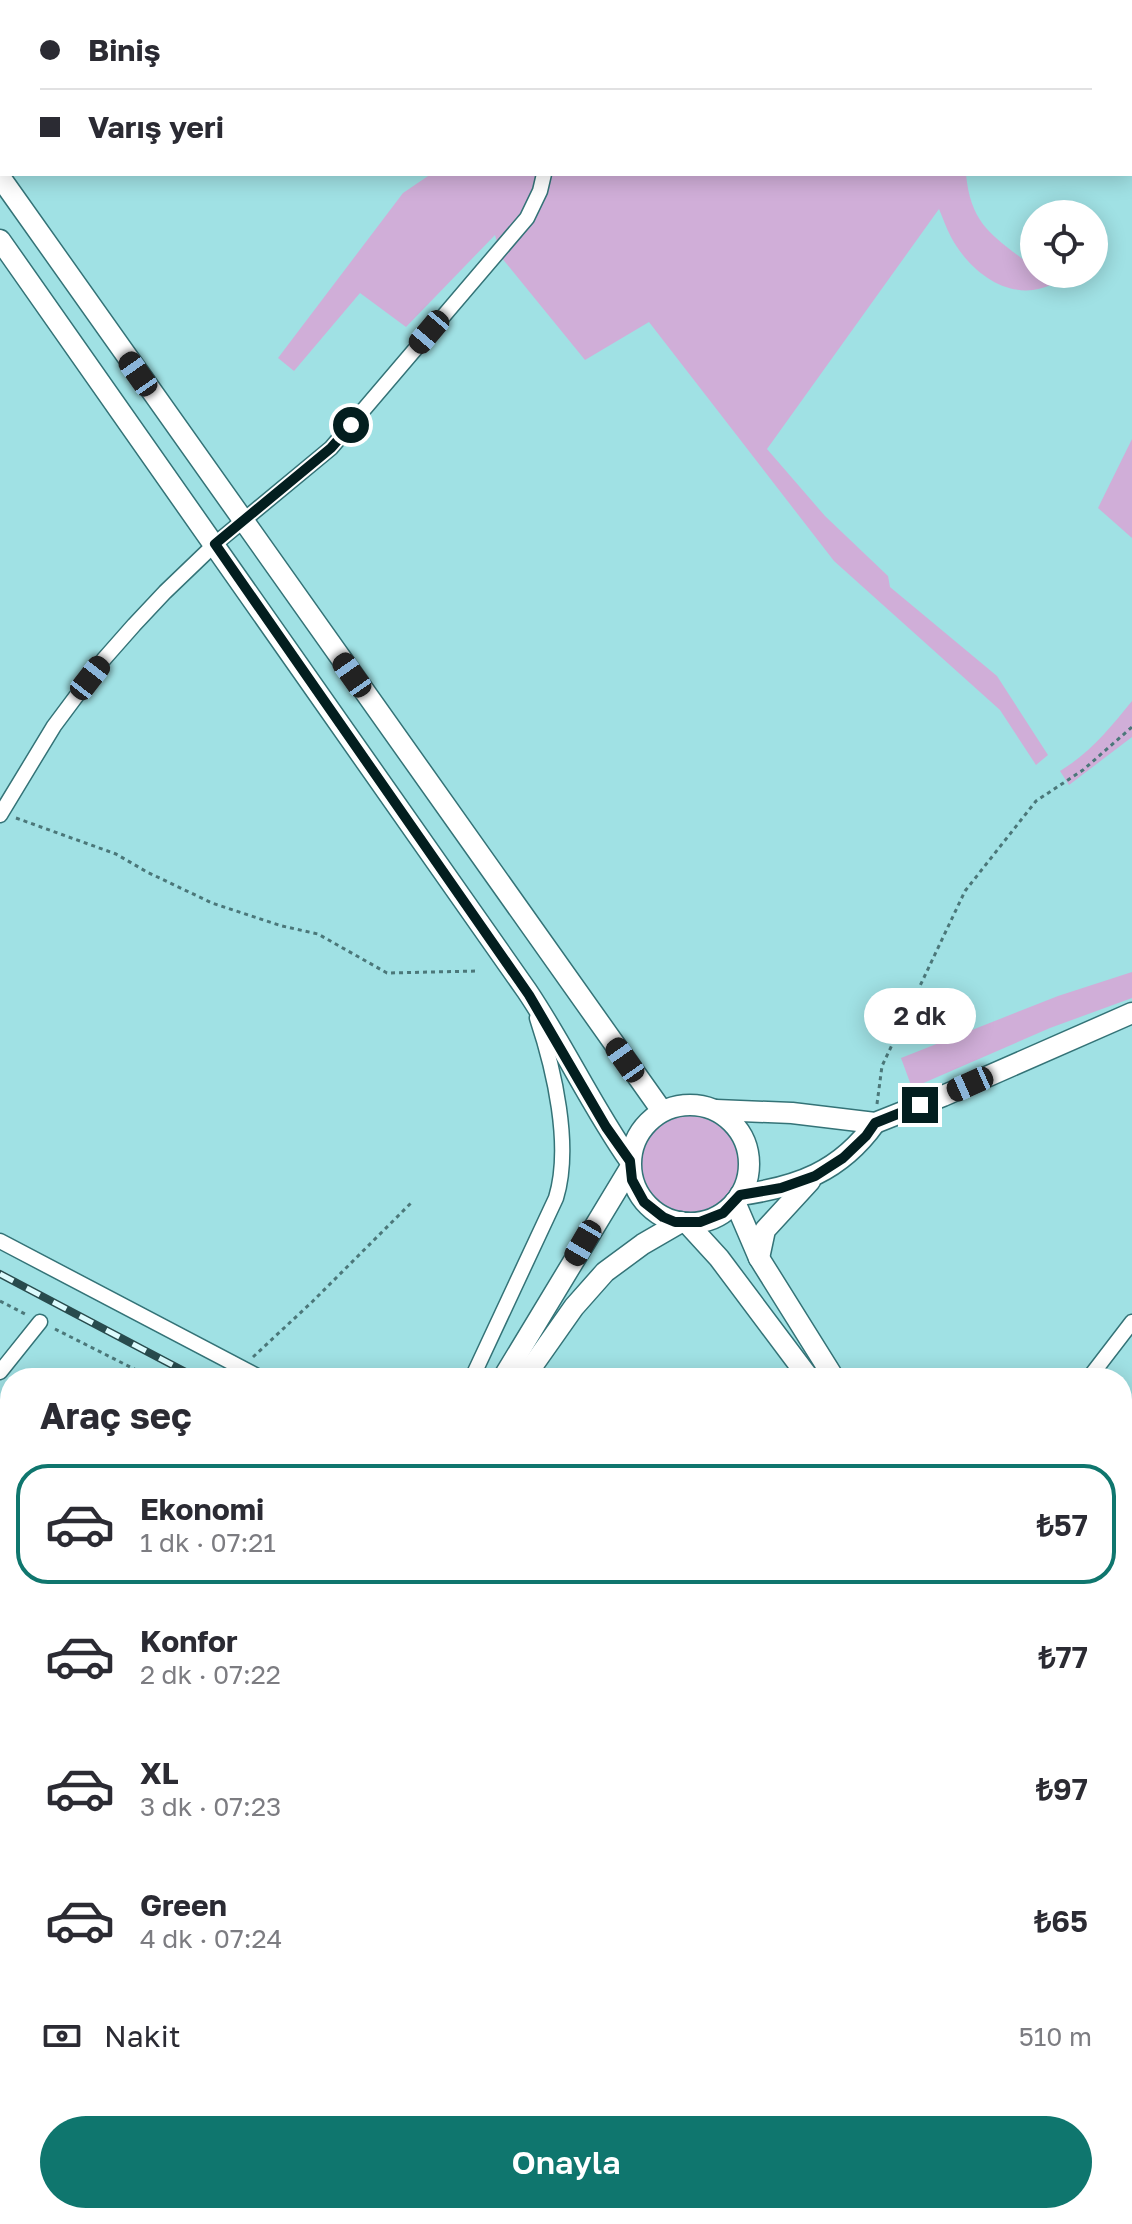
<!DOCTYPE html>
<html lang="tr">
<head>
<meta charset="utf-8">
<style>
	:root { --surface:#fff; --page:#f2f2f3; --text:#2b2b33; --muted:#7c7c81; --line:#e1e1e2; --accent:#0f766e }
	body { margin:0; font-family:"Golos Text",sans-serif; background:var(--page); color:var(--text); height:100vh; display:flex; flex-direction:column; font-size:30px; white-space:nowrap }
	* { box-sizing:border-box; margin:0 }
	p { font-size:26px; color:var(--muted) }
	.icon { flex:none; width:44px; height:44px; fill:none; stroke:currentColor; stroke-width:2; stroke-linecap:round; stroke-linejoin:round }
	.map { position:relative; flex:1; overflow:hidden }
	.panel { position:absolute; left:0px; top:1368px; width:1132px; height:856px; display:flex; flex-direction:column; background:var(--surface); border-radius:32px 32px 0 0; box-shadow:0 4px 20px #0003 }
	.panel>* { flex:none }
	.hud { position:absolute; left:0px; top:0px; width:1132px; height:176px; box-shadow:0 4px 20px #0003; display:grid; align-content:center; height:176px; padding:0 40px; background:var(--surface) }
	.controls { position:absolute; left:1020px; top:200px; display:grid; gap:16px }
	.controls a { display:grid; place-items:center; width:88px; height:88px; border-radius:50%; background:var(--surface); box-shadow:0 4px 20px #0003; font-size:40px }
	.end { position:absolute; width:36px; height:36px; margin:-18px; border:10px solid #031e1f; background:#fff; box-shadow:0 0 0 4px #fff }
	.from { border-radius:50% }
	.bubble { position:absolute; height:56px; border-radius:28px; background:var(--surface); box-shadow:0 4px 20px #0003; font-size:26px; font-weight:600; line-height:56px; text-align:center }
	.car { position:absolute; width:24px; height:48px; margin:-24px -12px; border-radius:10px; box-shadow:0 0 6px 2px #0007; background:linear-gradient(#222 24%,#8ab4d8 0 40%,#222 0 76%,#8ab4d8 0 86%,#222 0) }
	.hud b { display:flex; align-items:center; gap:28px; height:76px; font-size:30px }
	.hud b+b { border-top:2px solid var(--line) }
	.hud i { width:20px; height:20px; background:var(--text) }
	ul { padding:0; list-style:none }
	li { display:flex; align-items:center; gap:24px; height:120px; margin:0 16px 12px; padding:0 24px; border:4px solid transparent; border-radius:32px }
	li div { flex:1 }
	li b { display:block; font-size:30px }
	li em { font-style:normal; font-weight:600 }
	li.active { border-color:var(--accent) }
	li>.icon { width:72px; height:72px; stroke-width:1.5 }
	h2 { padding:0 40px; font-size:36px; line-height:96px }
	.pay { display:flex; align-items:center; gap:20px; height:88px; padding:0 40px; font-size:30px }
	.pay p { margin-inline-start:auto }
	.action { display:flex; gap:16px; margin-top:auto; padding:16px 40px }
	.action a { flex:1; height:92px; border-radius:48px; background:var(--accent); color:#fff; font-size:32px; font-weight:600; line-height:92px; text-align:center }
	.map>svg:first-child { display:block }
	.green { fill:#d0aed8 }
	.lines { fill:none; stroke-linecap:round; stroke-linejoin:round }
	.street-casing { stroke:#347377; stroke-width:17 }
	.secondary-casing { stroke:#347377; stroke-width:23 }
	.path { stroke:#4b7779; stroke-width:3; stroke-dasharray:4 4; stroke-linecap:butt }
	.street { stroke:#fff; stroke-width:14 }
	.secondary { stroke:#fff; stroke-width:20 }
	.rail-casing { stroke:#284b4d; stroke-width:8 }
	.rail { stroke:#dcfbfd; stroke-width:5; stroke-dasharray:15; stroke-linecap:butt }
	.route { stroke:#031e1f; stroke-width:10 }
</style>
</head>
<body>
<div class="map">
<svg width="1132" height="2224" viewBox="0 0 1132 2224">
	<rect width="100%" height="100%" fill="#a0e1e4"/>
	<g class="green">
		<path d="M496,0H950L953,2H497Z"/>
		<path d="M431,174H966C971,228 996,237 1034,268V274H1041L1053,284C1012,304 971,274 951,237C946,228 943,218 939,209L767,449L825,516L888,576L890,587L997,676L1048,755L1036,765L1000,710L834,561L649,322L585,360L501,257L495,235L406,327L360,293L294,371L278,358L403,193Z"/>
		<path d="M1132,439V538L1098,508Z"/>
		<path d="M1132,701V737L1069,785L1060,771C1090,753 1110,728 1132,701Z"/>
		<path d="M1132,972V998L1050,1028L912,1088L901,1058L1058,996Z"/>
		<circle cx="690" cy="1164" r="48"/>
	</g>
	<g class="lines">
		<g class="street-casing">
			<g id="street">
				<path d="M509,0V2"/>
				<path d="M0,815L54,726L104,659L134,625L165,592L215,544L331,448L527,218L540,191L544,174"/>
				<path d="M0,1241L261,1378"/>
				<path d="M0,1372L40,1322"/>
				<path d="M472,1378L556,1198C572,1146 554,1069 537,1018"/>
				<path d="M1089,1378L1132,1322"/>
				<path d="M1122,1580L1132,1539"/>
				<path d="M0,1770L10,1775"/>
				<path d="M0,1843L10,1838"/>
				<path d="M1122,1979L1132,1968"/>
				<path d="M0,1989L10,1982"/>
				<path d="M1122,2103L1132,2113"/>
				<path d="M0,2174L10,2185"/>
				<path d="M37,2214L47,2224"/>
				<path d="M416,2214L427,2224"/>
				<path d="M860,2214L868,2224"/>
				<path d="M208,2224L221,2214"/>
				<path d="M473,2224L486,2214"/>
				<path d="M715,2224L728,2214"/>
				<path d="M819,2224L833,2214"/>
				<path d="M947,2224L959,2214"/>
			</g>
		</g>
		<g class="secondary-casing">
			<g id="secondary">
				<path d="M0,177L662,1111"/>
				<path d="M0,240C177,489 353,739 527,991C564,1046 592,1107 630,1161"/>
				<circle cx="690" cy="1164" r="59"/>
				<path d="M716,1110L792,1113L875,1123L943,1096L1132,1013"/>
				<path d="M740,1195C797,1187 840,1172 875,1123"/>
				<path d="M735,1202L759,1258L834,1378"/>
				<path d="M687,1223L719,1258L809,1378"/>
				<path d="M759,1258L765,1230L810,1181"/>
				<path d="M503,1378L630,1168"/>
				<path d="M524,1378L574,1307L605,1272L643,1244L681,1222"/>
				<path d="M1122,1646L1132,1648"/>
				<path d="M1122,1671L1132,1674"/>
				<path d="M0,1707L10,1698"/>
				<path d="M1122,1907L1132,1911"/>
			</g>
		</g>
		<g class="path">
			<path d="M857,0L860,2"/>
			<path d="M16,818L116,854L147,872L212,903L282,926L318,934L387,973L478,971"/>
			<path d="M877,1104L882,1066L965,891L1036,801L1083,770L1132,727"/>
			<path d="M0,1301L27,1315"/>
			<path d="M55,1329L152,1378"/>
			<path d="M253,1357L313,1301L411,1203"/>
		</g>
		<use href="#street" class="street"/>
		<use href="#secondary" class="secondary"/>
		<g class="rail-casing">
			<g id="rail">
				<path d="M0,1274L197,1378"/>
				<path d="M1122,1754L1132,1757"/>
			</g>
		</g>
		<use href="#rail" class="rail"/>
	</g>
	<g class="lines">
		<path class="route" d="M351,425L331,448L215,544L529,995L606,1127L630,1161L632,1180L644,1202L663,1217L675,1222H700L723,1213L740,1195L781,1188L815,1176L843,1158L866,1136L875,1123L920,1105"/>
	</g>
</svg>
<div class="controls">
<a><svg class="icon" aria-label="locate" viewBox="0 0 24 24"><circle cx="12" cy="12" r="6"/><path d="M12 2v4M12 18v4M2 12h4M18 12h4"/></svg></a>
</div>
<i class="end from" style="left:351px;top:425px"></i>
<i class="end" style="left:920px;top:1105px"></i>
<div class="bubble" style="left:864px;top:988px;width:112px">2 dk</div>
<i class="car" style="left:429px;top:332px;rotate:220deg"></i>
<i class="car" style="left:138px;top:374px;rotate:325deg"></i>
<i class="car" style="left:352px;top:675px;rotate:325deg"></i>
<i class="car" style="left:90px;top:678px;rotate:38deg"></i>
<i class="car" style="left:625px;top:1060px;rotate:325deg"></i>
<i class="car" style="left:970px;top:1084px;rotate:246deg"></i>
<i class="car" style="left:583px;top:1243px;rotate:210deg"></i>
<div class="hud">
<b><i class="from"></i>Biniş</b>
<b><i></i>Varış yeri</b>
</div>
<section class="panel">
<h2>Araç seç</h2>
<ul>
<li class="active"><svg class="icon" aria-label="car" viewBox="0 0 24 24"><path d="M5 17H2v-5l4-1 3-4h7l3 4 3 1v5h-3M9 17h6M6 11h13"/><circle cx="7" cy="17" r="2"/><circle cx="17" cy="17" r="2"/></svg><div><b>Ekonomi</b><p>1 dk · 07:21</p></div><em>₺57</em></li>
<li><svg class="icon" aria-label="car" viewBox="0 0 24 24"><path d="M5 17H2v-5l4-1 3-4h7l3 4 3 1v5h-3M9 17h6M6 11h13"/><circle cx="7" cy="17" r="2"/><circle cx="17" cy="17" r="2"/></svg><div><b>Konfor</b><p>2 dk · 07:22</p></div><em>₺77</em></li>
<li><svg class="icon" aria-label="car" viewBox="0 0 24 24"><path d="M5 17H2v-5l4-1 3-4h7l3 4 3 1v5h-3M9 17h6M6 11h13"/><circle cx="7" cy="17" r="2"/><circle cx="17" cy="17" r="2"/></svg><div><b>XL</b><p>3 dk · 07:23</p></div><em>₺97</em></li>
<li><svg class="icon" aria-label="car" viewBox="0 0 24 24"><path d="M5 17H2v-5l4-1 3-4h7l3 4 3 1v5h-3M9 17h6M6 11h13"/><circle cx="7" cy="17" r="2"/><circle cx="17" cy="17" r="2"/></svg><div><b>Green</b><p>4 dk · 07:24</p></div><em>₺65</em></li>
</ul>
<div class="pay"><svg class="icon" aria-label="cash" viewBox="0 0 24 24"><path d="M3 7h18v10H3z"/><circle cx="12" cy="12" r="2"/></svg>Nakit<p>510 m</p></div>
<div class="action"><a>Onayla</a></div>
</section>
</div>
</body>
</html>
